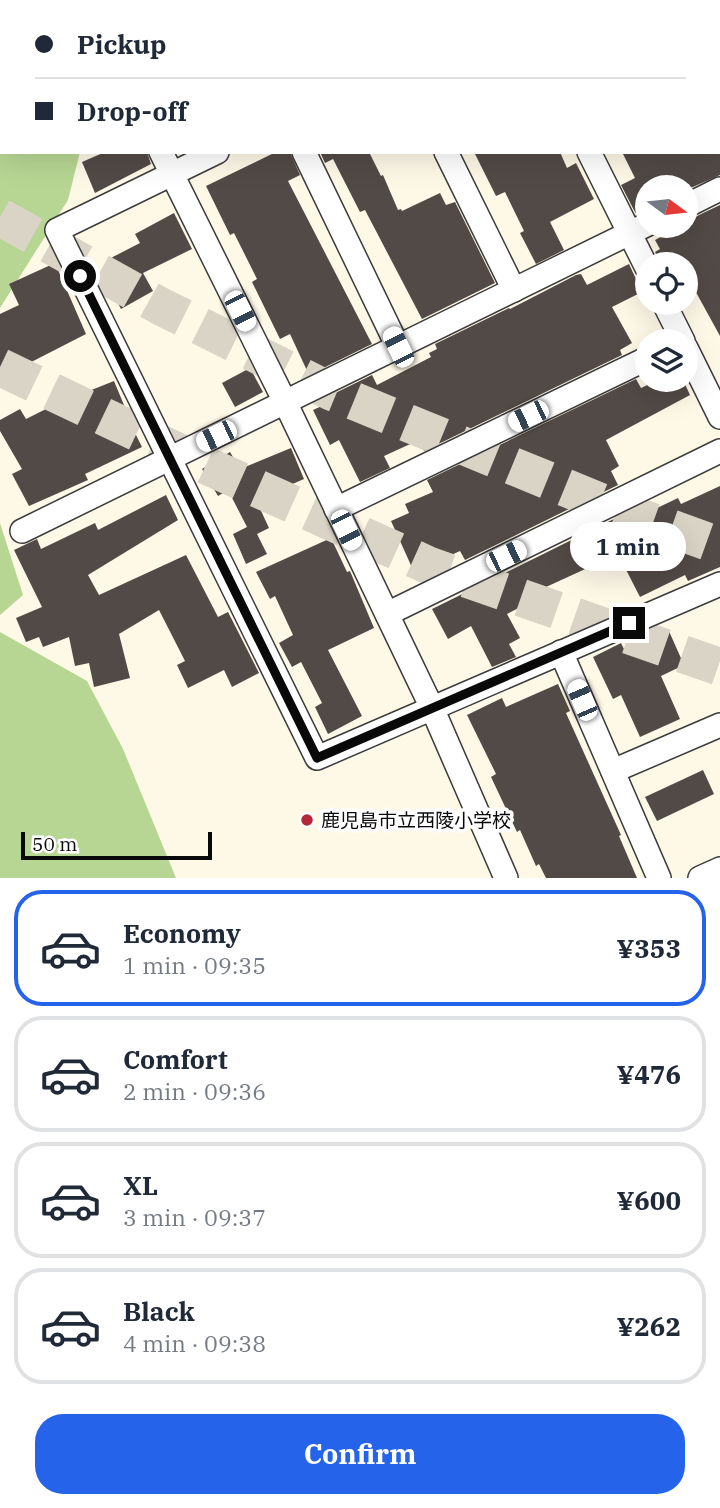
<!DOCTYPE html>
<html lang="en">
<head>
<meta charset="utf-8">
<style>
	:root { --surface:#fff; --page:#f6f6f7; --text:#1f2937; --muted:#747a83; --line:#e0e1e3; --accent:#2563eb }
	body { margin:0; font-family:"IBM Plex Serif","Noto Sans JP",serif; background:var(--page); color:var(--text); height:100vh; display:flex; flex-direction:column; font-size:26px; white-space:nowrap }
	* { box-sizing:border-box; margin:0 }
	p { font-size:23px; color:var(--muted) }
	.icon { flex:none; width:38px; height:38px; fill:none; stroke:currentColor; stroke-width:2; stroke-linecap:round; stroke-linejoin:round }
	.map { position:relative; height:878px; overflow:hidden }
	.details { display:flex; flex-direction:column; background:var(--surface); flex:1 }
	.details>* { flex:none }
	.top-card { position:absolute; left:0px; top:0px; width:721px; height:154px; box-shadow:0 7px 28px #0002; display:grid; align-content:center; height:154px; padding:0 35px; background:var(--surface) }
	.needle { width:46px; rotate:105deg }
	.controls { position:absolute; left:635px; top:175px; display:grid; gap:14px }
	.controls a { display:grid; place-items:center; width:63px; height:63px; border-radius:50%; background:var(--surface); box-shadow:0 7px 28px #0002; font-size:35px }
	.scale { position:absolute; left:21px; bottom:18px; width:191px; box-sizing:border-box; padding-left:7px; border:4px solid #090909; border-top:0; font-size:19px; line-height:24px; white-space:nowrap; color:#090909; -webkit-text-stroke:5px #fff; paint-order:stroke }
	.end { position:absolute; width:32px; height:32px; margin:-16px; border:9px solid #090909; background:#fff; box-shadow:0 0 0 4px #fff }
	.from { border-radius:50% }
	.bubble { position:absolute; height:49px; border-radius:24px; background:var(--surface); box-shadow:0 7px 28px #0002; font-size:23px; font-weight:700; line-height:49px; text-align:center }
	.car { position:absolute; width:21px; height:42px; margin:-21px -10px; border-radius:9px; box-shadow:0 0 5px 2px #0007; background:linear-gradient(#fff 24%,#345 0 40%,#fff 0 76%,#345 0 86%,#fff 0) }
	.top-card b { display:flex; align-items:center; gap:24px; height:66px; font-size:26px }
	.top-card b+b { border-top:2px solid var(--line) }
	.top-card i { width:18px; height:18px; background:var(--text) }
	ul { padding:12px 0 0; list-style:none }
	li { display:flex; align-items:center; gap:21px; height:116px; margin:0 14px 10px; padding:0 21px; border:4px solid var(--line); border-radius:28px }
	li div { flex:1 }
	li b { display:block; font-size:26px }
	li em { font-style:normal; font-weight:700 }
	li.selected { border-color:var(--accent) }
	li>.icon { width:63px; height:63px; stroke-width:1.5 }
	.button { display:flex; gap:14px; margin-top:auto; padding:14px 35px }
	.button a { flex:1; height:80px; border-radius:28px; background:var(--accent); color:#fff; font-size:28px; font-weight:700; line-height:80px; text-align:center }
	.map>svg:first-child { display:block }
	.forest { fill:#b7d693 }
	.building { fill:#524a46 }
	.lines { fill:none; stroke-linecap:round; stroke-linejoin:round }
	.highway-tunnel { stroke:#d9d4c6; stroke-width:38; stroke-dasharray:38 19; stroke-linecap:butt }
	.street-casing { stroke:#3c3c3c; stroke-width:26 }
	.street { stroke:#fff; stroke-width:23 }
	.route { stroke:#090909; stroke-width:9 }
	.poi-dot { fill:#b4273a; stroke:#fff; stroke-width:2.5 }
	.labels { text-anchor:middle; stroke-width:7; stroke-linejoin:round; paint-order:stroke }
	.poi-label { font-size:19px; fill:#090909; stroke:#fff; text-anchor:start }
</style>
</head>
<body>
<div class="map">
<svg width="720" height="878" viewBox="0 0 720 878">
	<rect width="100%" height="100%" fill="#fef8e7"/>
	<g class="forest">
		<path d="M0,0L25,2H2V152H80L68,200L0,308Z"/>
		<path d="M0,523L23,595L0,615Z"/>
		<path d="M0,632L87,681L123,749L176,878H0Z"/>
	</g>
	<g class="building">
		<path d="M105,152H147L151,164L95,193L82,162Z"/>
		<path d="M276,152H290L300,175L288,181L372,344L309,375L290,334L280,339L252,282L257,279L234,233L230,235L206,186Z"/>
		<path d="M320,152H369L381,176L383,175L398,210L401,209L402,211L440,193L446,205L455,202L495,283L422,319L365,210L360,212L333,159L325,163Z"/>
		<path d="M474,152H560L567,168L576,163L594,199L550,222L564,250L536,264L520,233L524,231L505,192L496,196Z"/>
		<path d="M622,152H720V175L686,190V187H648V210L636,214L621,185L635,178Z"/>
		<path d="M720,205V336L686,274V264H661L655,252L660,249L655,240L681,226H686V223L699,215Z"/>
		<path d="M174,213L192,249L143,273L153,291L121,309L110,288L120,283L107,260L140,243L135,234Z"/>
		<path d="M55,263L86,334L0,378V314L19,305L9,284Z"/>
		<path d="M629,264L642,292L612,307L632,343L620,350L622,355L424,451L419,440L384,456L390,468L360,482L339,440L330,445L313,410L324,405L321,400L372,375L377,385L431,357L429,353L437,349L435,344L509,308L510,309L576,275L581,274L587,285Z"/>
		<path d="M250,368L263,392L235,407L222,383Z"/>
		<path d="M636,379L641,388L658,380H683L690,395L606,440L619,466L611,471L618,485L465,560L460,551L414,572L391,521L409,513L405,504L433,492L427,480Z"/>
		<path d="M114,381L126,410L124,411L142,447L85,474L88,480L29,506L12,474L22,469L0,431V420L20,409L26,419L54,405Z"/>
		<path d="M291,448L304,479L256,500L269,528L257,534L267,554L246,564L233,534L247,527L228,490L218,496L202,469L230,452L240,469Z"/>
		<path d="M720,486V567L688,581L685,575L640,597L618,554L546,587L549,592L507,614L520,638L509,644L516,657L492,667L471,626L448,639L432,609L630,511L634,519L678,498L681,504Z"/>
		<path d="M166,495L178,520L88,575L99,595L186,555L218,617L228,612L259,673L232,687L224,670L188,688L177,665L185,661L159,610L119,634L130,678L94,687L89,663L75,666L69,637L43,647L39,637L26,642L16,618L42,607L14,550L37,539L41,549L95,523L98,530Z"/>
		<path d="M331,538L347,572L350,571L374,628L328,650L362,716L328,734L315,707L322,703L301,662L292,667L279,643L293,635L275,596L270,599L256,572Z"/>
		<path d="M668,629L684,665L661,676L680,719L640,737L621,695L613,699L593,657L621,643L624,649Z"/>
		<path d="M558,684L570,711L566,713L621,835L619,836L637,878H546L539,864L536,866L520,830L517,832L491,777L496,774L467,715L502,698L506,707Z"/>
		<path d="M703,770L714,794L657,821L645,797Z"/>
	</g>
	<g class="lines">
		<g class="highway-tunnel">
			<path d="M0,217L160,306L332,392L625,512L720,546"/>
			<path d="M0,367L214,469L430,566L720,667"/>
		</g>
		<g class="street-casing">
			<g id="street">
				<path d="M86,0V2"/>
				<path d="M230,0V2"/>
				<path d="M371,0L372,2"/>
				<path d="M658,0L659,2"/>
				<path d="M523,2L526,0"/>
				<path d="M719,125L720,126"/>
				<path d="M161,152L285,402L432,708L506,878"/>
				<path d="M217,152L57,230L317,758L720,584"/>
				<path d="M304,152L398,347"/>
				<path d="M446,152L514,290"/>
				<path d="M589,152L648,270"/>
				<path d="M686,206L720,189"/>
				<path d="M664,303L683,341"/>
				<path d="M686,348L720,417"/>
				<path d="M336,509L648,358"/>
				<path d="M22,531L648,224"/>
				<path d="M387,614L720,451"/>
				<path d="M561,652L659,878"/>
				<path d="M613,771L720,725"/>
				<path d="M700,878L720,869"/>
			</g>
		</g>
		<use href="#street" class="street"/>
	</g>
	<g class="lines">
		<path class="route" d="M80,276L317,758L629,623"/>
	</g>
	<circle class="poi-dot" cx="307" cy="820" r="7"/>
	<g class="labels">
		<g class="poi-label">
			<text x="321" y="827">鹿児島市立西陵小学校</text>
		</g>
	</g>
</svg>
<div class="controls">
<a><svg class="needle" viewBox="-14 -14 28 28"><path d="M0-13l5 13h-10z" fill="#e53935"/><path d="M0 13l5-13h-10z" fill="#747a83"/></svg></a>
<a><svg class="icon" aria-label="locate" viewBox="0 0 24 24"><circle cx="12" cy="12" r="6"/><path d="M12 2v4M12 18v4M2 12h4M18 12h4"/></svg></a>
<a><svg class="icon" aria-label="layers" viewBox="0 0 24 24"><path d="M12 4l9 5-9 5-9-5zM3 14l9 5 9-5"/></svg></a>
</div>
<div class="scale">50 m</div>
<i class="end from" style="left:80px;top:276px"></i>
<i class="end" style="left:629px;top:623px"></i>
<div class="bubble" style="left:570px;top:522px;width:116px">1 min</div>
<i class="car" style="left:240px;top:311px;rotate:153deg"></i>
<i class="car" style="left:398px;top:347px;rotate:334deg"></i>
<i class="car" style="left:528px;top:416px;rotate:244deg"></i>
<i class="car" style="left:216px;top:436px;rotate:244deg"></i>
<i class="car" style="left:346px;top:530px;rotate:154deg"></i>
<i class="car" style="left:506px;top:556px;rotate:64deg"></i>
<i class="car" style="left:582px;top:700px;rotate:337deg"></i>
<div class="top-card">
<b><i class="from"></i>Pickup</b>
<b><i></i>Drop-off</b>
</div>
</div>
<section class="details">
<ul>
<li class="selected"><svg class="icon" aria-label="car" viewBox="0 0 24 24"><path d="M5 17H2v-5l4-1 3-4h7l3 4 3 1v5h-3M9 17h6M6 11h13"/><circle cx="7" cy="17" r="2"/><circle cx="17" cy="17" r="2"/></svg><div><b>Economy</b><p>1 min · 09:35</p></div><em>¥353</em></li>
<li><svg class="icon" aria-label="car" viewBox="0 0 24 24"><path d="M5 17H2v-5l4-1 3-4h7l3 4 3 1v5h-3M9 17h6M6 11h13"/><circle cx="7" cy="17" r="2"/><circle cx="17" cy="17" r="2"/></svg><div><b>Comfort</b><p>2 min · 09:36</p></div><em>¥476</em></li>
<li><svg class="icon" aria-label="car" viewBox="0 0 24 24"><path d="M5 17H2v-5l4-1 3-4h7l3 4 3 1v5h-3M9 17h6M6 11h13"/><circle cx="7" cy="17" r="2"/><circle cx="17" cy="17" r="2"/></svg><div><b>XL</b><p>3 min · 09:37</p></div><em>¥600</em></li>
<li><svg class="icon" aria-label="car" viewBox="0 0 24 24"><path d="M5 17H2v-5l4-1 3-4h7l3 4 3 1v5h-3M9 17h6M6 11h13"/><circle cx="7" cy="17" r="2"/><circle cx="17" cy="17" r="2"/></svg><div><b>Black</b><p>4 min · 09:38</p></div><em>¥262</em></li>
</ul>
<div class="button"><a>Confirm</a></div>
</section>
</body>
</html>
